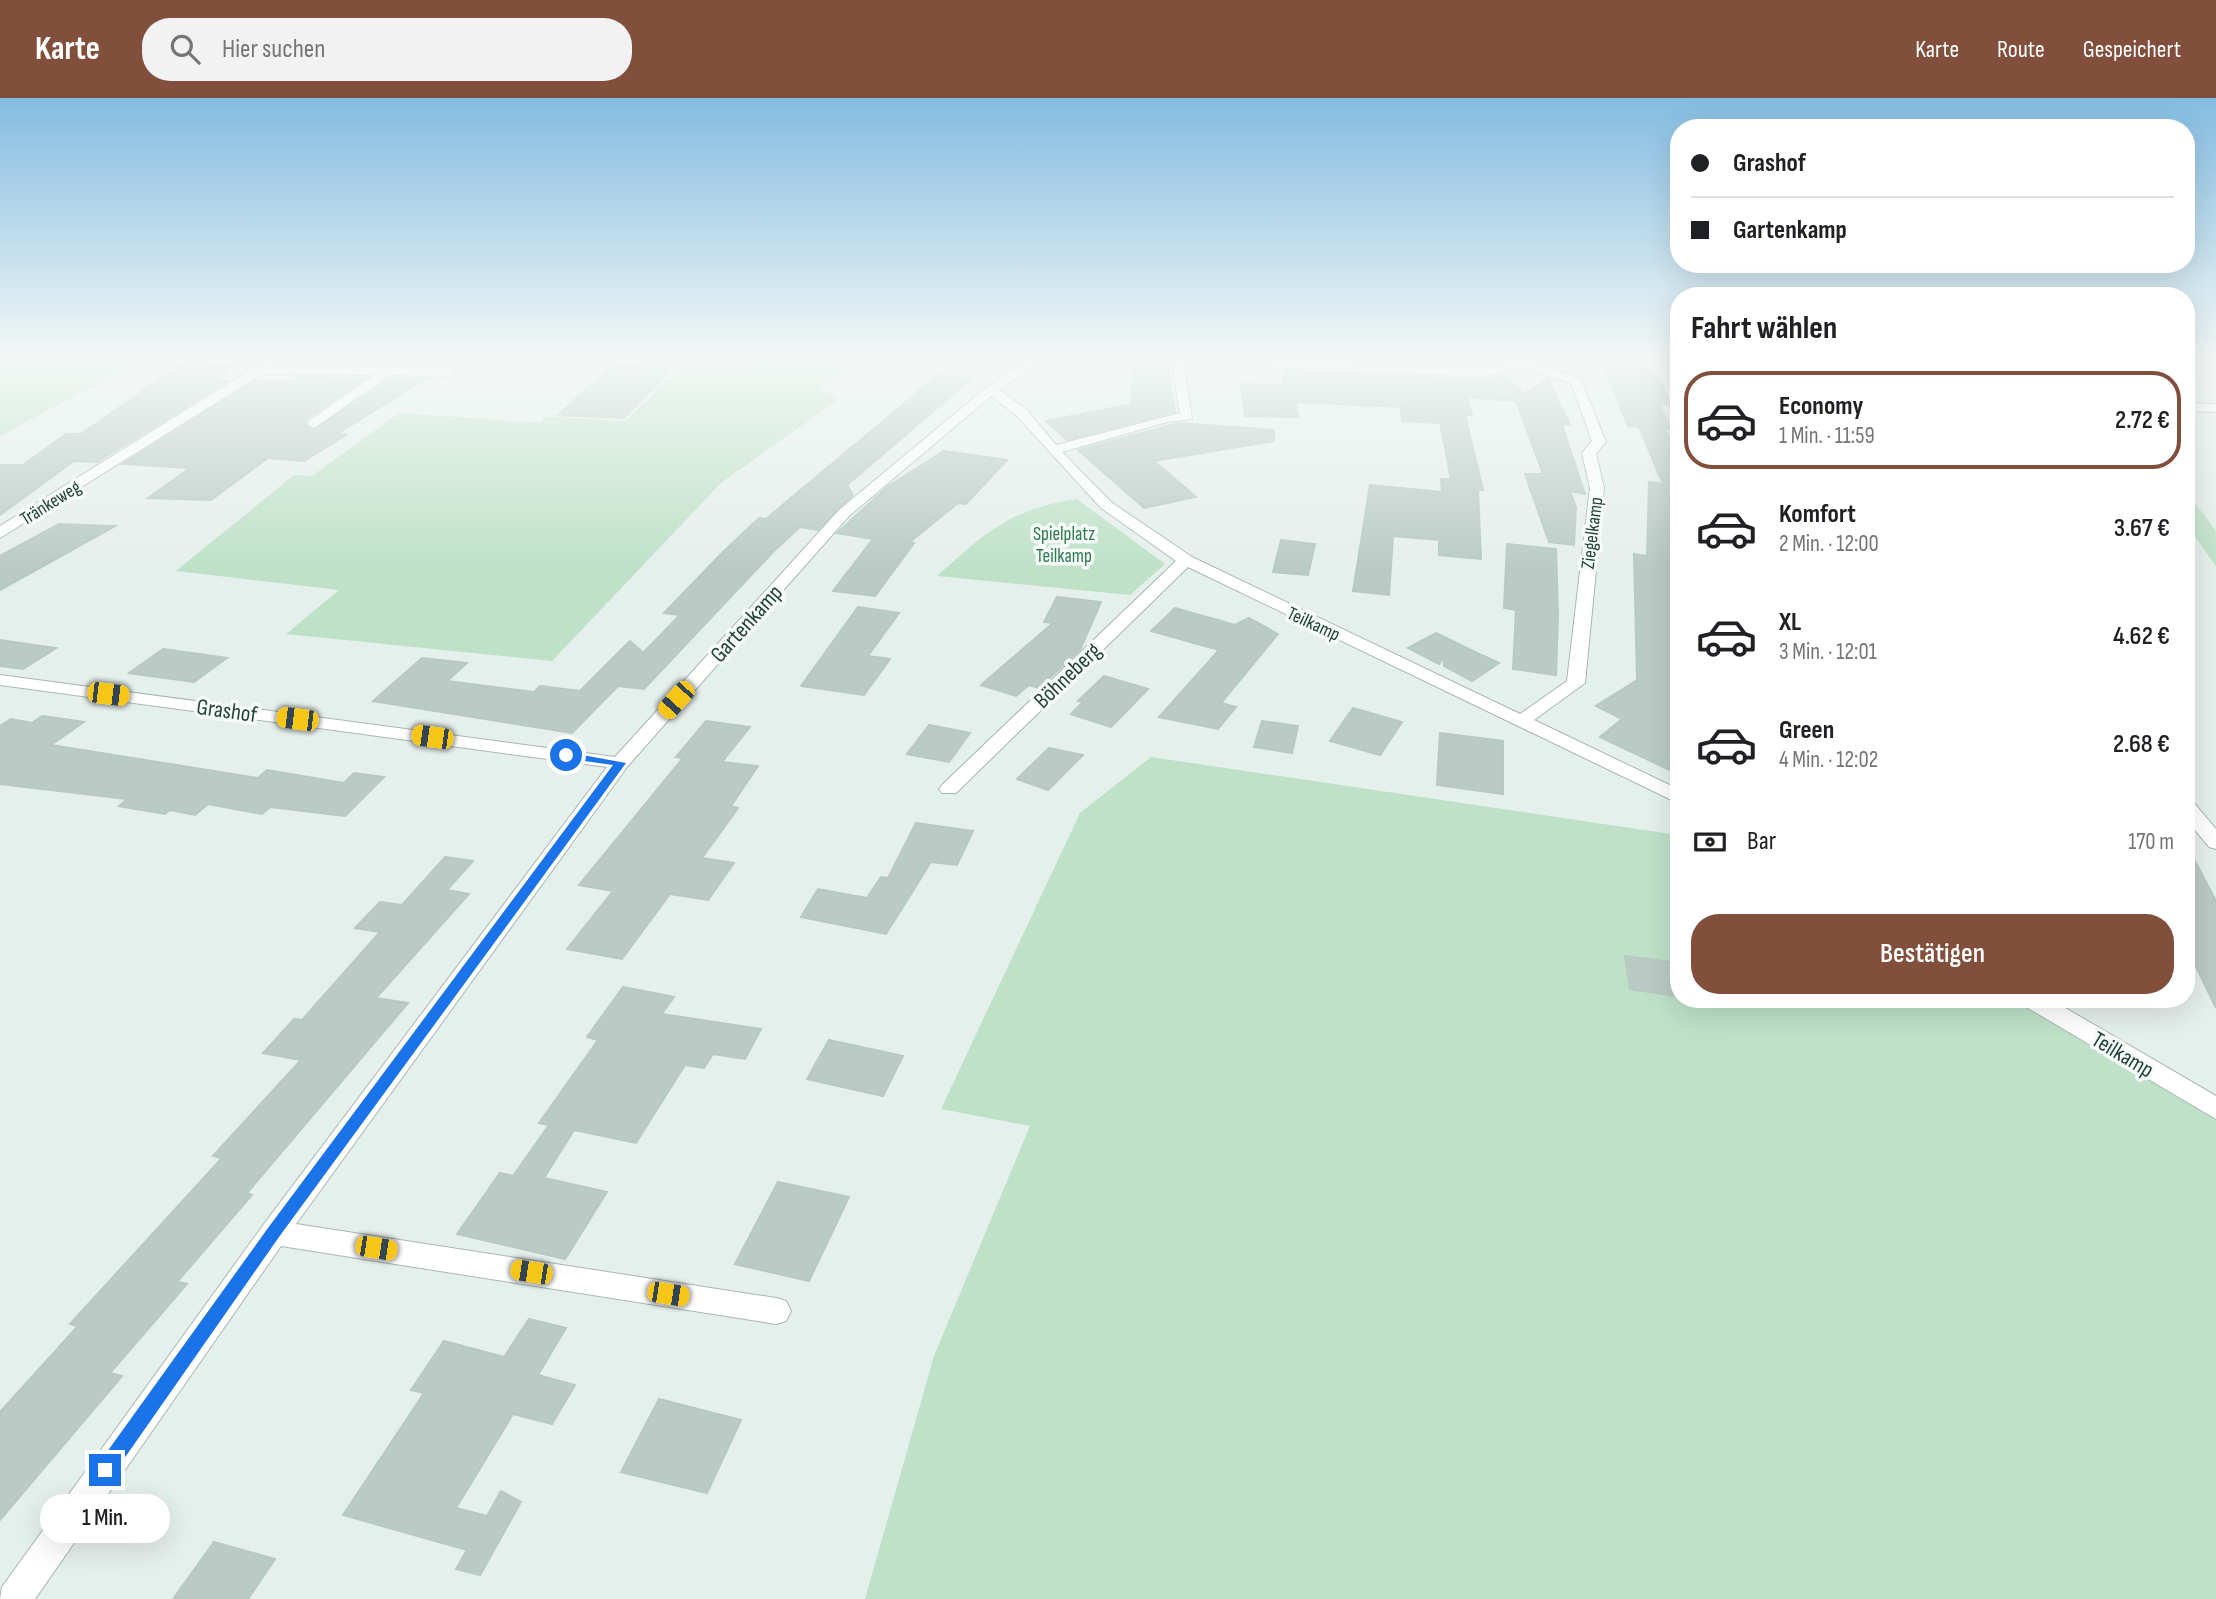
<!DOCTYPE html>
<html lang="de">
<head>
<meta charset="utf-8">
<style>
	:root { --surface:#fff; --page:#f2f2f2; --text:#202124; --muted:#757577; --line:#e0e0e0; --accent:#814f3c }
	body { margin:0; font-family:"Sofia Sans Condensed",sans-serif; background:var(--page); color:var(--text); height:100vh; display:flex; flex-direction:column; font-size:26px; white-space:nowrap }
	* { box-sizing:border-box; margin:0 }
	p { font-size:23px; color:var(--muted) }
	.icon { flex:none; width:38px; height:38px; fill:none; stroke:currentColor; stroke-width:2; stroke-linecap:round; stroke-linejoin:round }
	.map { position:relative; flex:1; overflow:hidden }
	.sheet { position:absolute; left:1670px; top:189px; width:525px; height:721px; display:flex; flex-direction:column; background:var(--surface); border-radius:28px; box-shadow:0 7px 28px #0002 }
	.sheet>* { flex:none }
	.banner { position:absolute; left:1670px; top:21px; width:525px; height:154px; border-radius:28px; box-shadow:0 7px 28px #0002; display:grid; align-content:center; height:154px; padding:0 21px; background:var(--surface) }
	.end { position:absolute; width:32px; height:32px; margin:-16px; border:9px solid #1a73e8; background:#fff; box-shadow:0 0 0 4px #fff }
	.from { border-radius:50% }
	.bubble { position:absolute; height:49px; border-radius:24px; background:var(--surface); box-shadow:0 7px 28px #0002; font-size:23px; font-weight:600; line-height:49px; text-align:center }
	.car { position:absolute; width:21px; height:42px; margin:-21px -10px; border-radius:9px; box-shadow:0 0 5px 2px #0007; background:linear-gradient(#f5c518 24%,#345 0 40%,#f5c518 0 76%,#345 0 86%,#f5c518 0) }
	.banner b { display:flex; align-items:center; gap:24px; height:66px; font-size:26px }
	.banner b+b { border-top:2px solid var(--line) }
	.banner i { width:18px; height:18px; background:var(--text) }
	ul { padding:0; list-style:none }
	li { display:flex; align-items:center; gap:21px; height:98px; margin:0 14px 10px; padding:0 7px; border:4px solid transparent; border-radius:28px }
	li div { flex:1 }
	li b { display:block; font-size:26px }
	li em { font-style:normal; font-weight:600 }
	li.current { border-color:var(--accent) }
	li>.icon { width:63px; height:63px; stroke-width:1.5 }
	h2 { padding:0 21px; font-size:32px; line-height:84px }
	.pay { display:flex; align-items:center; gap:18px; height:77px; padding:0 21px; font-size:26px }
	.pay p { margin-inline-start:auto }
	.cta { display:flex; gap:14px; margin-top:auto; padding:14px 21px }
	.cta a { flex:1; height:80px; border-radius:28px; background:var(--accent); color:#fff; font-size:28px; font-weight:600; line-height:80px; text-align:center }
	header { display:flex; align-items:center; gap:42px; box-sizing:border-box; height:98px; padding:0 35px; background:var(--accent); color:#fff }
	header strong { font-size:33px }
	nav { display:flex; gap:38px; margin-inline-start:auto; font-size:24px }
	.search { width:490px; height:63px; background:var(--page); display:flex; align-items:center; gap:18px; box-sizing:border-box; padding:0 24px; border-radius:28px; color:var(--muted); font-size:26px }
	.map>svg:first-child { display:block }
	.green { fill:#bee1c8 }
	.building { fill:#bacac4; stroke:#b7c9c2; stroke-width:2 }
	.lines { fill:none; stroke-linecap:round; stroke-linejoin:round }
	.minor-casing { stroke:#a7b8b3; stroke-width:2 }
	.minor { fill:#fff; fill-rule:evenodd }
	.route { fill:#1a73e8 }
	.labels { text-anchor:middle; stroke-width:7; stroke-linejoin:round; paint-order:stroke }
	.far-street-label { font-size:19px; fill:#23423b; stroke:#f6fbf9 }
	.far-park-label { font-size:19px; fill:#2b7b4d; stroke:#f6fbf9 }
	.street-label { font-size:23px; fill:#23423b; stroke:#f6fbf9 }
</style>
</head>
<body>
<header>
<strong>Karte</strong>
<div class="search"><svg class="icon" aria-label="search" viewBox="0 0 24 24"><circle cx="10" cy="10" r="6"/><path d="M15 15l6 6"/></svg>Hier suchen</div>
<nav><a>Karte</a><a>Route</a><a>Gespeichert</a></nav>
</header>
<div class="map">
<svg width="2216" height="1501" viewBox="0 0 2216 1501">
	<rect width="100%" height="100%" fill="#e5efeb"/>
	<g class="green">
		<path d="M0,261H144L0,338Z"/>
		<path d="M763,261H813L851,266L819,292L840,300L721,385L552,563L286,536L339,492L176,473L294,377L312,378L399,315L541,325L546,319L626,323L682,267L734,270Z"/>
		<path d="M2186,393L2216,433V468L2186,426Z"/>
		<path d="M1077,401L1165,466L1130,497L937,478C986,435 1009,411 1077,401Z"/>
		<path d="M1151,659L1678,737V901H2011L2216,1021V1501H865L934,1258L1030,1028L941,1011L1080,715Z"/>
	</g>
	<g class="building">
		<path d="M324,261H451L444,267H316Z"/>
		<path d="M1317,261H1486L1492,267L1483,268Z"/>
		<path d="M1601,261H1634L1659,279L1670,306H1659L1671,331L1664,330L1678,355V518L1673,517L1678,579V676L1600,639L1622,621L1596,608L1637,582L1634,456L1647,458L1649,384L1663,386L1639,329L1628,328Z"/>
		<path d="M186,263L234,267L216,283H228L97,364L74,363L0,417V367H23L66,336H81Z"/>
		<path d="M612,268L673,270L624,320L558,317Z"/>
		<path d="M1133,270H1168L1175,314L1067,342L1046,323L1132,306Z"/>
		<path d="M1284,272L1483,282L1503,277L1524,296L1548,281L1570,327H1562L1585,396L1570,393L1576,409L1574,447L1549,444L1525,376H1543L1516,303L1467,299L1472,317H1465L1483,392H1478L1481,461L1439,457V442L1393,438L1389,497L1353,493L1370,387L1442,394L1441,381H1451L1440,325L1402,323L1401,309L1295,304L1298,319L1245,318L1241,286L1283,287Z"/>
		<path d="M938,277L971,281L847,387L853,397L818,432L800,429L774,453L644,591L618,588L572,635L373,603L422,560L467,565L447,583L534,594L540,588L580,593L630,543L643,555L680,517L664,515L724,453L759,420L766,421Z"/>
		<path d="M298,279L366,280L307,321L304,327L313,332L391,280H427L337,336L346,337L304,363L268,360L211,402L148,400L190,370L123,366L255,283L291,284Z"/>
		<path d="M1178,325L1274,332V343L1154,363L1196,399L1144,410L1078,352Z"/>
		<path d="M944,353L1007,362L966,406L958,405L910,444L914,445L875,498L833,493L873,441L837,435L887,389Z"/>
		<path d="M59,426L115,428L0,492V458Z"/>
		<path d="M1281,442L1315,446L1308,477L1273,474Z"/>
		<path d="M1507,446L1556,451L1558,517L1556,577L1513,571L1516,512L1504,510Z"/>
		<path d="M1057,499L1101,504L1080,552L1039,590L1029,587L1016,598L981,587L1053,525L1044,524Z"/>
		<path d="M858,509L899,515L868,558L890,561L864,597L801,588Z"/>
		<path d="M1175,510L1235,527L1249,520L1278,536L1221,605L1236,609L1218,631L1159,619L1219,552L1151,533Z"/>
		<path d="M1436,535L1477,555L1499,565L1472,583L1444,568V559L1439,566L1408,550Z"/>
		<path d="M0,542L56,550L23,571L0,568Z"/>
		<path d="M163,551L227,560L194,584L129,575Z"/>
		<path d="M1104,578L1148,591L1111,629L1071,616L1083,604L1078,603Z"/>
		<path d="M1353,610L1402,624L1380,657L1330,643Z"/>
		<path d="M42,618L84,624L51,647L258,680L267,672L344,685L354,675L384,679L345,718L270,709L262,716L208,706L195,717L170,712L165,716L119,708L127,701L0,686V628L11,621L32,625Z"/>
		<path d="M706,623L750,629L722,664L758,668L731,708L738,710L702,760L734,765L708,802L670,796L622,861L567,851L613,793L579,787L683,660L676,659Z"/>
		<path d="M1262,623L1298,628L1292,655L1254,649Z"/>
		<path d="M929,627L970,635L949,664L907,656Z"/>
		<path d="M1440,635L1503,643V696L1437,687Z"/>
		<path d="M1049,650L1083,657L1048,692L1017,681Z"/>
		<path d="M916,725L973,733L957,767L931,764L886,836L801,819L818,791L867,800L881,779L888,780Z"/>
		<path d="M2186,746L2216,803V910L2186,848Z"/>
		<path d="M445,759L473,763L447,792L469,796L376,900L408,905L247,1095L252,1097L177,1184L187,1186L110,1275L122,1278L0,1422V1314L78,1228L70,1226L222,1060L213,1058L301,962L263,955L294,921L302,922L380,834L355,830L380,804L402,807Z"/>
		<path d="M1625,858L1678,865V898L1630,891Z"/>
		<path d="M623,889L674,899L662,916L761,931L745,961L713,956L704,970L685,967L636,1045L574,1032L544,1080L607,1094L565,1161L457,1136L500,1075L513,1078L549,1027L539,1025L598,942L587,939Z"/>
		<path d="M829,942L903,958L883,998L807,981Z"/>
		<path d="M778,1084L849,1099L809,1183L735,1166Z"/>
		<path d="M529,1221L566,1230L538,1277L575,1287L552,1326L513,1316L456,1410L487,1418L501,1393L521,1404L480,1477L456,1471L467,1452L343,1417L424,1295L411,1292L444,1243L504,1259Z"/>
		<path d="M659,1301L741,1322L707,1395L621,1374Z"/>
		<path d="M214,1444L275,1461L248,1501H173Z"/>
	</g>
	<g class="lines">
		<g class="minor-casing">
			<g id="minor">
				<path d="M268,261H283L273,269L449,270L455,274L449,278L390,277L314,330L307,326L309,323L374,277L262,276L0,440V428Z"/>
				<path d="M1029,261H1043L999,292L1026,311L1056,347L1180,315L1172,265L1163,261H1253L1483,271C1501,269 1518,261 1536,261L1531,265L1580,280L1606,344L1596,356L1604,390L1585,585L1534,622L1678,691V705L1188,469L956,695H942L939,691L942,687L1176,463L1101,410L1016,317L991,298L849,418L627,669L296,1126L776,1200L786,1203L791,1213L786,1223L776,1226L281,1148L35,1501H0L2,1489L264,1126L607,669L0,587V577L615,659L839,412L987,289ZM1184,265L1483,279L1521,270L1571,285L1592,343L1582,355L1590,390L1567,583L1520,616L1192,459L1111,404L1062,354L1167,324L1192,321Z"/>
				<path d="M1655,261H1678V269L1657,264Z"/>
				<path d="M2186,305L2216,306V314L2186,313Z"/>
				<path d="M2186,702L2193,704L2216,731V751L2209,749L2186,721Z"/>
				<path d="M2019,901H2050L2216,998V1021L2023,907Z"/>
			</g>
		</g>
		<use href="#minor" class="minor"/>
	</g>
	<linearGradient id="sky" x2="0" y2="1"><stop stop-color="#83bce1"/><stop offset="0.55" stop-color="#f3f8f6"/><stop offset="1" stop-color="#f3f8f6" stop-opacity="0"/></linearGradient>
	<rect width="2216" height="471" fill="url(#sky)"/>
	<path class="route" d="M566,654L626,665L279,1139L112,1378L105,1380L99,1378L97,1372L99,1365L268,1130L613,667L563,660V655Z"/>
	<g class="labels">
		<g class="far-street-label">
			<text transform="translate(50 404) rotate(-32)" y="7">Tränkeweg</text>
			<text transform="translate(1591 435) rotate(-83)" y="7">Ziegelkamp</text>
			<text transform="translate(1314 525) rotate(25)" y="7">Teilkamp</text>
		</g>
		<g class="far-park-label">
			<text x="1064" y="442">Spielplatz<tspan x="1064" dy="22">Teilkamp</tspan></text>
		</g>
		<g class="street-label">
			<text transform="translate(746 525) rotate(-48)" y="8">Gartenkamp</text>
			<text transform="translate(1067 577) rotate(-44)" y="8">Böhneberg</text>
			<text transform="translate(227 612) rotate(8)" y="8">Grashof</text>
			<text transform="translate(2123 956) rotate(31)" y="8">Teilkamp</text>
		</g>
	</g>
</svg>
<i class="end from" style="left:566px;top:657px"></i>
<i class="end" style="left:105px;top:1372px"></i>
<div class="bubble" style="left:40px;top:1396px;width:130px">1 Min.</div>
<i class="car" style="left:108px;top:596px;rotate:97deg"></i>
<i class="car" style="left:676px;top:602px;rotate:222deg"></i>
<i class="car" style="left:297px;top:621px;rotate:277deg"></i>
<i class="car" style="left:432px;top:639px;rotate:278deg"></i>
<i class="car" style="left:376px;top:1150px;rotate:99deg"></i>
<i class="car" style="left:531px;top:1174px;rotate:279deg"></i>
<i class="car" style="left:668px;top:1196px;rotate:99deg"></i>
<div class="banner">
<b><i class="from"></i>Grashof</b>
<b><i></i>Gartenkamp</b>
</div>
<section class="sheet">
<h2>Fahrt wählen</h2>
<ul>
<li class="current"><svg class="icon" aria-label="car" viewBox="0 0 24 24"><path d="M5 17H2v-5l4-1 3-4h7l3 4 3 1v5h-3M9 17h6M6 11h13"/><circle cx="7" cy="17" r="2"/><circle cx="17" cy="17" r="2"/></svg><div><b>Economy</b><p>1 Min. · 11:59</p></div><em>2.72 €</em></li>
<li><svg class="icon" aria-label="car" viewBox="0 0 24 24"><path d="M5 17H2v-5l4-1 3-4h7l3 4 3 1v5h-3M9 17h6M6 11h13"/><circle cx="7" cy="17" r="2"/><circle cx="17" cy="17" r="2"/></svg><div><b>Komfort</b><p>2 Min. · 12:00</p></div><em>3.67 €</em></li>
<li><svg class="icon" aria-label="car" viewBox="0 0 24 24"><path d="M5 17H2v-5l4-1 3-4h7l3 4 3 1v5h-3M9 17h6M6 11h13"/><circle cx="7" cy="17" r="2"/><circle cx="17" cy="17" r="2"/></svg><div><b>XL</b><p>3 Min. · 12:01</p></div><em>4.62 €</em></li>
<li><svg class="icon" aria-label="car" viewBox="0 0 24 24"><path d="M5 17H2v-5l4-1 3-4h7l3 4 3 1v5h-3M9 17h6M6 11h13"/><circle cx="7" cy="17" r="2"/><circle cx="17" cy="17" r="2"/></svg><div><b>Green</b><p>4 Min. · 12:02</p></div><em>2.68 €</em></li>
</ul>
<div class="pay"><svg class="icon" aria-label="cash" viewBox="0 0 24 24"><path d="M3 7h18v10H3z"/><circle cx="12" cy="12" r="2"/></svg>Bar<p>170 m</p></div>
<div class="cta"><a>Bestätigen</a></div>
</section>
</div>
</body>
</html>
